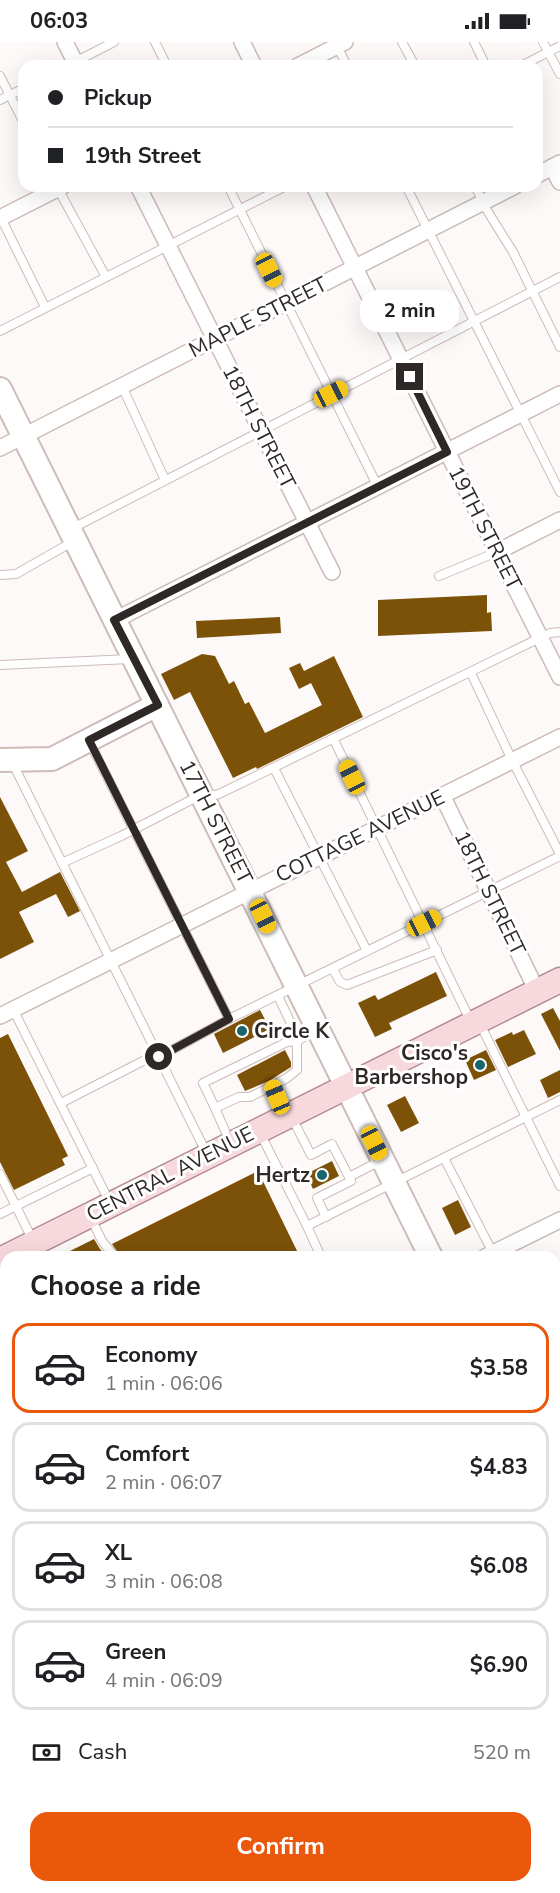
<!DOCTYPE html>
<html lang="en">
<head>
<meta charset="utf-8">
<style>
	:root { --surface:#fff; --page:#f6f6f6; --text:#202124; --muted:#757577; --line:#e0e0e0; --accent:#ea580c }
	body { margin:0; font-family:"Nunito Sans",sans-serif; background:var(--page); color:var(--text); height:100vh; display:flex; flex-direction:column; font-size:22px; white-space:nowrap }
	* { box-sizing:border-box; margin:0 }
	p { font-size:20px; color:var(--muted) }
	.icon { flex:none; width:33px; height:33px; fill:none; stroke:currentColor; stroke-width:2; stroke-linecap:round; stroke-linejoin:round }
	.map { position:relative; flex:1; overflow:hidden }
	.sheet { position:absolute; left:0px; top:1209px; width:561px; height:642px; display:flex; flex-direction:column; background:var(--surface); border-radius:18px 18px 0 0; box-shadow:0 6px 24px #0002 }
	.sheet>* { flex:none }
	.top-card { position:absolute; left:18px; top:18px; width:525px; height:132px; border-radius:18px; box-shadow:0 6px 24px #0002; display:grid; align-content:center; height:132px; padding:0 30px; background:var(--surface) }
	.end { position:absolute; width:27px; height:27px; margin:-14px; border:8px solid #2e2826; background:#fff; box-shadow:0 0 0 3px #fff }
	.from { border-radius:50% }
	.bubble { position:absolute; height:42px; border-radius:18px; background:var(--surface); box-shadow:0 6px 24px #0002; font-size:20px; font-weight:700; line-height:42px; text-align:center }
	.car { position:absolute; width:18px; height:36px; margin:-18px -9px; border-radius:8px; box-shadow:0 0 4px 2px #0007; background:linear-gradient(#f5c518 24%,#345 0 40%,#f5c518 0 76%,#345 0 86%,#f5c518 0) }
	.top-card b { display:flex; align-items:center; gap:21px; height:57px; font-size:22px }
	.top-card b+b { border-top:2px solid var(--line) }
	.top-card i { width:15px; height:15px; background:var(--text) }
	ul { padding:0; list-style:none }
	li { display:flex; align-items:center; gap:18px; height:90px; margin:0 12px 9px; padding:0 18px; border:3px solid var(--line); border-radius:18px }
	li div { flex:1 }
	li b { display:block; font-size:22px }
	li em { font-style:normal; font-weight:700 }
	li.current { border-color:var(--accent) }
	li>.icon { width:54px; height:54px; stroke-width:1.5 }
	h2 { padding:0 30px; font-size:27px; line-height:72px }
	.pay { display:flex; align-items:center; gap:15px; height:66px; padding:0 30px; font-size:22px }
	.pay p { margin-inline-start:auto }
	.button { display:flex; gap:12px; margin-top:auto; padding:12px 30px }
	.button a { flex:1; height:69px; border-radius:18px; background:var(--accent); color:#fff; font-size:24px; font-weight:700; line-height:69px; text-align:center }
	.status { display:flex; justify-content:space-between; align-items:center; height:42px; padding:0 30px; background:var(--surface); direction:ltr }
	.status svg { height:16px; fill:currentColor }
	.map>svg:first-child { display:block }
	.green { fill:#f1eb8f }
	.building { fill:#7c5108 }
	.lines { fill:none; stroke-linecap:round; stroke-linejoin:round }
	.lane-casing { stroke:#cdbcb7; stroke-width:10 }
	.street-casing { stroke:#cdbcb7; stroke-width:18 }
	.secondary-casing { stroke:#cdbcb7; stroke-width:26 }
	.primary-casing { stroke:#ad8a8f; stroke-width:27 }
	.path { stroke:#9d9896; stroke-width:2; stroke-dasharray:3 3; stroke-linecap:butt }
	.lane { stroke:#fff; stroke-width:8 }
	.street { stroke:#fff; stroke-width:15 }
	.secondary { stroke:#fff; stroke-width:22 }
	.primary { stroke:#f7d9dd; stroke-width:24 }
	.route { stroke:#2e2826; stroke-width:8 }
	.poi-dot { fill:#18666c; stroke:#fff; stroke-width:2 }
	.labels { text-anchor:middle; stroke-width:6; stroke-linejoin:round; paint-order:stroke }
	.street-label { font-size:21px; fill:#2e2826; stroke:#fff }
	.poi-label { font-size:21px; font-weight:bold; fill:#2e2826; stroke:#fff; text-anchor:end }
</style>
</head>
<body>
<div class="status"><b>06:03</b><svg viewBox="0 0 49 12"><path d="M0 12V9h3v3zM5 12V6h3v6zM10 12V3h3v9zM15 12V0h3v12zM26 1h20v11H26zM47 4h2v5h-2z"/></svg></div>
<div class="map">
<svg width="560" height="1851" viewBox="0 0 560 1851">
	<rect width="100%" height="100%" fill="#fdf9f8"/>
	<path class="green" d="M6,1831V1845H473L480,1851H0V1834Z"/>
	<g class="building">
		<path d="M487,553V571L491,570L492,589L378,594V558Z"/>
		<path d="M280,575L281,591L197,596L196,579Z"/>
		<path d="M202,612L215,614L229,642L234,639L245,662L249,660L265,691L322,663L311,641L299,647L289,626L300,621L304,629L334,614L363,675L257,727L256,725L233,736L190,650L174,658L161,632Z"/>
		<path d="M0,755L28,809L6,820L22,850L60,830L80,869L68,875L56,852L19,870L34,900L0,917Z"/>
		<path d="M436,930L447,954L389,981L392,987L375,995L358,961L375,953L378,958Z"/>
		<path d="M553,966L560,979V1009L541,972Z"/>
		<path d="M260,968L270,987L223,1011L214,992Z"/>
		<path d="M524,988L536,1012L508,1025L495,998L512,990L513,993Z"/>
		<path d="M8,992L68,1114L62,1117L65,1123L14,1148L0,1120V996Z"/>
		<path d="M285,1008L291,1020V1025L269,1039L245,1049L237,1033Z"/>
		<path d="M486,1008L496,1028L474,1038L465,1018Z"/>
		<path d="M560,1028V1050L548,1056L540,1038Z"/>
		<path d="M405,1054L419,1081L401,1090L387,1063Z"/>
		<path d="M332,1119L339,1134L313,1147L306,1132Z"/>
		<path d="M258,1129L300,1215H121L112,1202Z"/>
		<path d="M458,1158L471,1185L455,1193L442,1166Z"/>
		<path d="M94,1197L100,1207L107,1215H58Z"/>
	</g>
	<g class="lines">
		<g class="lane-casing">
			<g id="lane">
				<path d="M155,0L167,24"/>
				<path d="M402,0L415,24"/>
				<path d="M474,0L486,24"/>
				<path d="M543,0L560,32"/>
				<path d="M337,4L347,24"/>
				<path d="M67,24L114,0"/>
				<path d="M521,24L560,4"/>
				<path d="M0,34L24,81"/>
				<path d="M0,58L24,46"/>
				<path d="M228,144L378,445"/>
				<path d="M406,144L560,450"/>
				<path d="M475,144L488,170L513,210L560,305"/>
				<path d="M57,145L106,235"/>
				<path d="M1,176L45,265"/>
				<path d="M0,289L286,144"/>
				<path d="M122,344L165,438"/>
				<path d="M71,487L560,235"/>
				<path d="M0,533L16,532L74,499"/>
				<path d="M439,534L497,510"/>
				<path d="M0,623L130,617"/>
				<path d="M471,631L512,718L560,812"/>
				<path d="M334,698L471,980"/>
				<path d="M89,699L229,977"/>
				<path d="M13,722L207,1112"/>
				<path d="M274,726L367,909"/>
				<path d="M62,821L121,794L193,757L219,752L550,591L560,590"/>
				<path d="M333,927L340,940L347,943L437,908"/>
				<path d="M13,967L109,1159"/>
				<path d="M480,982L560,1144"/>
				<path d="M272,1044L287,1036L297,1028V999L315,989"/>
				<path d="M61,1061L145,1018L159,1015L229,977L560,814"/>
				<path d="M215,1066L203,1041L287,1000L297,999L294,988L278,954"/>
				<path d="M261,1093L307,1184L560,1058"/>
				<path d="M230,1100L215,1066L239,1055H250L272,1044L277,1055L290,1072L311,1113L332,1102L349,1135L382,1118"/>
				<path d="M444,1116L493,1211"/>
				<path d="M0,1132L41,1215"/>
				<path d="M0,1172L93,1126"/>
				<path d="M326,1175L317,1156L351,1139L349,1135"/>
				<path d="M91,1176L102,1199L115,1215"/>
				<path d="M307,1184L321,1215"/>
				<path d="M555,1300L560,1298"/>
				<path d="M0,1386L6,1383"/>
				<path d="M0,1462L6,1459"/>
				<path d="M0,1603L6,1600"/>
				<path d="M0,1772L6,1784"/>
				<path d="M555,1817L560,1814"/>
				<path d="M0,1818L6,1812"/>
			</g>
		</g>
		<g class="street-casing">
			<g id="street">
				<path d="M65,0L77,24"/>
				<path d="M242,0L254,24"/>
				<path d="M298,24L345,0"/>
				<path d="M552,125L560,140"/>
				<path d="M537,133L560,121"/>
				<path d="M138,144L332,530"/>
				<path d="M314,144L560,635"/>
				<path d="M0,176L63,144"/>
				<path d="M0,406L515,144"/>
				<path d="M497,510L560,478"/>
				<path d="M115,578L560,352"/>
				<path d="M442,753L537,949"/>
				<path d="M0,974L560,695"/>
				<path d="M485,1215L560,1178"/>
				<path d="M0,1355L6,1367"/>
				<path d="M555,1429L560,1424"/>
			</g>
		</g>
		<g class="secondary-casing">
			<g id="secondary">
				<path d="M0,347L431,1215"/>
				<path d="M0,718L52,717L157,663"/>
				<path d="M555,1463L560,1473"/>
			</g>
		</g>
		<g class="primary-casing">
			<path id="primary" d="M0,1218L560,938"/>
		</g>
		<g class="path">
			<path d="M555,1840L560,1838"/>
			<path d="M350,1845L389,1846L423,1851"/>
			<path d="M494,1845L502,1850L510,1851"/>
			<path d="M129,1851L133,1845"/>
			<path d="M522,1851L545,1845"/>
		</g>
		<use href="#lane" class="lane"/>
		<use href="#street" class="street"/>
		<use href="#secondary" class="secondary"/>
		<use href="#primary" class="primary"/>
	</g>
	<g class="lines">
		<path class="route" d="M159,1015L229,977L89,698L158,663L114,578L447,410L410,335"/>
	</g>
	<g class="poi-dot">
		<circle cx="242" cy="989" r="6"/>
		<circle cx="480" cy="1023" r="6"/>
		<circle cx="322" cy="1133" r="6"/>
	</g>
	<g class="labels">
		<g class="street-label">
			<text transform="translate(258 275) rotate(-27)" y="7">MAPLE STREET</text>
			<text transform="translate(259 385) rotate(63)" y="7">18TH STREET</text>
			<text transform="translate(485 486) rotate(63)" y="7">19TH STREET</text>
			<text transform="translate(216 780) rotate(63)" y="7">17TH STREET</text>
			<text transform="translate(360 794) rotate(-26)" y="7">COTTAGE AVENUE</text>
			<text transform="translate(490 851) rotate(64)" y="7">18TH STREET</text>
			<text transform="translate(170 1132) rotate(-27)" y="7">CENTRAL AVENUE</text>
		</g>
		<g class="poi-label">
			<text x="254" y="996" text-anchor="start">Circle K</text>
			<text x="468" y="1018">Cisco's<tspan x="468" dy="24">Barbershop</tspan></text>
			<text x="310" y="1140">Hertz</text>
		</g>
	</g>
</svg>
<i class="end from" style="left:159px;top:1015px"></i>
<i class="end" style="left:410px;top:335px"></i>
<div class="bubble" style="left:360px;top:248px;width:99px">2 min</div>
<i class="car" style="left:269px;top:228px;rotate:153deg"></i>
<i class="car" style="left:331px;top:352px;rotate:63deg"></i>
<i class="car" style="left:352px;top:735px;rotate:334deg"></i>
<i class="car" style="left:263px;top:874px;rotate:154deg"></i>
<i class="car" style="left:424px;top:881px;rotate:63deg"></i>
<i class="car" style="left:277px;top:1055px;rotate:337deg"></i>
<i class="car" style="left:374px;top:1101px;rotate:154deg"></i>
<div class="top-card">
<b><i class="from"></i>Pickup</b>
<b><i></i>19th Street</b>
</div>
<section class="sheet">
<h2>Choose a ride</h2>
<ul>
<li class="current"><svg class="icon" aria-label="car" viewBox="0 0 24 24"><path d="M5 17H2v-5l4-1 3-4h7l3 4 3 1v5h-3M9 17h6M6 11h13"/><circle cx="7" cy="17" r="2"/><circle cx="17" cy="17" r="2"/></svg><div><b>Economy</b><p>1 min · 06:06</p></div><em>$3.58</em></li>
<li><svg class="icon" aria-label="car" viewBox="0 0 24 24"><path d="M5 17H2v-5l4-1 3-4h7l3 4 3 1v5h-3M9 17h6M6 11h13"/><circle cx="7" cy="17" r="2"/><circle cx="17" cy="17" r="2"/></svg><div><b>Comfort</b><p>2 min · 06:07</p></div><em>$4.83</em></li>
<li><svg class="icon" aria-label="car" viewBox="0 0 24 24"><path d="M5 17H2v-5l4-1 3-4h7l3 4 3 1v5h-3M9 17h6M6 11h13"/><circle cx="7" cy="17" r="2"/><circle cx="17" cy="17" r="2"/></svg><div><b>XL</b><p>3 min · 06:08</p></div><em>$6.08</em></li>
<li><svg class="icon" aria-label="car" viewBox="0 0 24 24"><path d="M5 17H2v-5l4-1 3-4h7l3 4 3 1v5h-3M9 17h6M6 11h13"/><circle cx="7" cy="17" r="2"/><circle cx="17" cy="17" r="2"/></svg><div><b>Green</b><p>4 min · 06:09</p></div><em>$6.90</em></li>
</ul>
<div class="pay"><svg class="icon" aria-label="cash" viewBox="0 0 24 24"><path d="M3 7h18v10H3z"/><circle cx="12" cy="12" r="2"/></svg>Cash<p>520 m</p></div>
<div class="button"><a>Confirm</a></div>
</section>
</div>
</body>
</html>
